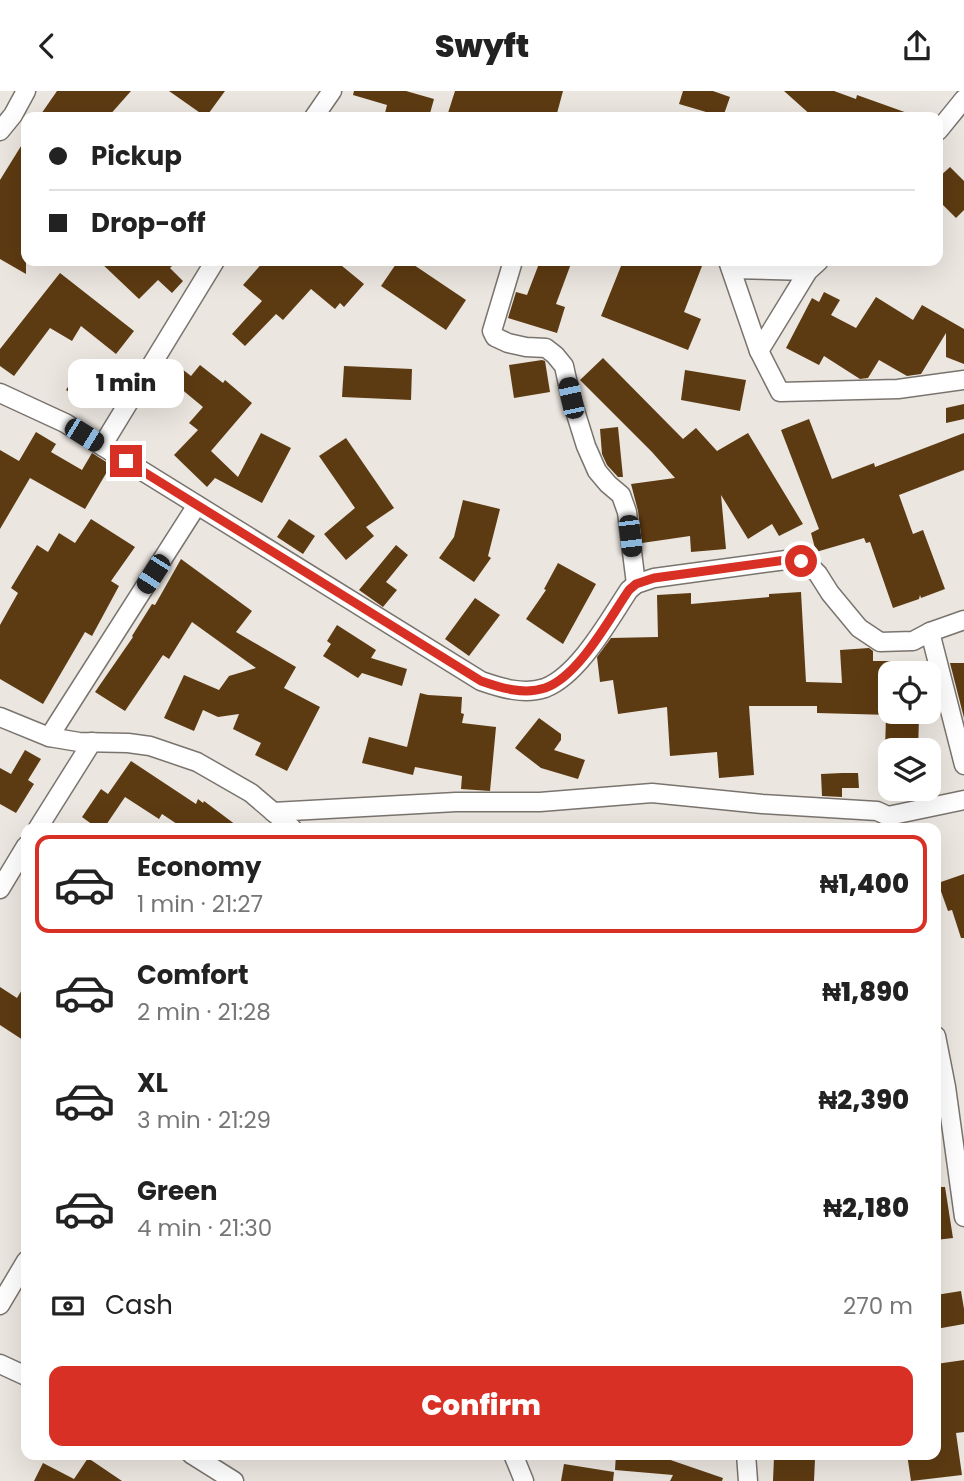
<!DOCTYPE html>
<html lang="en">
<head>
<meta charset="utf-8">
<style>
	:root { --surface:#fff; --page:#f2f2f2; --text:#222; --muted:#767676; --line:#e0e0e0; --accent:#d93025 }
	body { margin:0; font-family:Poppins,sans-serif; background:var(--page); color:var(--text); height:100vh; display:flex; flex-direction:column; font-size:26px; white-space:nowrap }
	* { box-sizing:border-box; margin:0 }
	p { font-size:23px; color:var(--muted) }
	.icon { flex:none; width:38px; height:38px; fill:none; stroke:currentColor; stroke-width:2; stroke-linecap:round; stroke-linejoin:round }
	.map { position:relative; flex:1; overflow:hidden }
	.panel { position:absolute; left:21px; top:732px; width:920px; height:637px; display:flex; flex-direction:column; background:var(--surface); border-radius:14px; box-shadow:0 7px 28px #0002 }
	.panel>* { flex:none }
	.banner { position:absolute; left:21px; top:21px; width:922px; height:154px; border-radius:14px; box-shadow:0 7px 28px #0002; display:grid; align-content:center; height:154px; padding:0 28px; background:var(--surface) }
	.tools { position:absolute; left:878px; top:570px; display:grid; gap:14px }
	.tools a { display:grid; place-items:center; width:63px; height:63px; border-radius:14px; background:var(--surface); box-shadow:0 7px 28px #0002; font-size:35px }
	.end { position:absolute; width:32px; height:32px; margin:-16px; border:9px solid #d93025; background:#fff; box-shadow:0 0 0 4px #fff }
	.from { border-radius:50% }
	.bubble { position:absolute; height:49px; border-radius:14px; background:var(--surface); box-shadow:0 7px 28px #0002; font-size:23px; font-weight:800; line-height:49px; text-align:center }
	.car { position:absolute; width:21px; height:42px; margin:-21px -10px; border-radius:9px; box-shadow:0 0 5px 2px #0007; background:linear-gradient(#222 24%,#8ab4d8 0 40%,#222 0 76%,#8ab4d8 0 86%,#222 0) }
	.banner b { display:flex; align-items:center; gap:24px; height:66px; font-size:26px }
	.banner b+b { border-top:2px solid var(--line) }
	.banner i { width:18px; height:18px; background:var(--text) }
	ul { padding:12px 0 0; list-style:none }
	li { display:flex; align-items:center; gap:21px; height:98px; margin:0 14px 10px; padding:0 14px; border:4px solid transparent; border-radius:14px }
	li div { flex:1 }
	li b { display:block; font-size:26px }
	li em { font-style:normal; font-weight:800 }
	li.on { border-color:var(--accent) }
	li>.icon { width:63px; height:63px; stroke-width:1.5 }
	.pay { display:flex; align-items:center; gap:18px; height:77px; padding:0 28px; font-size:26px }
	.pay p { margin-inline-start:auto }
	.action { display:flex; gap:14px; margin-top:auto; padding:14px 28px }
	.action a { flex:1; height:80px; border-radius:14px; background:var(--accent); color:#fff; font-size:28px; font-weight:800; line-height:80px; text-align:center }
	header { display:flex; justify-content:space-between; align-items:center; height:91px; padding:0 28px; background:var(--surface); font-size:32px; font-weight:800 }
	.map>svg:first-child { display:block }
	.building { fill:#5d3b12 }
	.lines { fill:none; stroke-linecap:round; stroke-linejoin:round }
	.minor-casing { stroke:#7a746f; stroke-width:21 }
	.minor { stroke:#fff; stroke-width:18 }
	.route { stroke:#d93025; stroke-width:9 }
</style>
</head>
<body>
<header><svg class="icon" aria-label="back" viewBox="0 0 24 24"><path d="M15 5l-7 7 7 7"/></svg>Swyft<svg class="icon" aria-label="share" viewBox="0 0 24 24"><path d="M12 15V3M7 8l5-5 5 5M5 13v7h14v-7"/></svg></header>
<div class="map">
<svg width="964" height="1390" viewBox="0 0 964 1390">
	<rect width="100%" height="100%" fill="#ece6e0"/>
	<g class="building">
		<path d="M57,0H131L108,26H39Z"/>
		<path d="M169,0H225L206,26Z"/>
		<path d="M354,0H406L434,8L429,26H384L387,14L353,4Z"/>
		<path d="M455,0H563L556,26H462L448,22Z"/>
		<path d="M683,0H713L730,6L723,26L679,13Z"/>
		<path d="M784,0H834L856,8L857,4L913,24V26H813Z"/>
		<path d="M26,47V183L0,168V89Z"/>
		<path d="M950,76L964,90V119L956,127L938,109V87Z"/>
		<path d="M99,170H177L170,177L183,190L172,202L158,189L139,208Z"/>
		<path d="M264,170H336L364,193L344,216L340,212L335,218L311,198L283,229L276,223L245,255L232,243L262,210L243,194Z"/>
		<path d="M398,170H408L466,209L446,239L381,195Z"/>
		<path d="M540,170H572L556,213L565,216L557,242L508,227L516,201L527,204Z"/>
		<path d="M623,170H704L684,221L701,228L688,259L601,225Z"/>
		<path d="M60,182L134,240L116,263L81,235L72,250L50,237L14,285L0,275V258Z"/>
		<path d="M824,201L840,209L831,224L856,237L876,206L913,229L922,214L964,238V273L946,266V242L921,283L907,285L879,269L868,287L860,288L824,265L819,274L786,257L812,207L819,211Z"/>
		<path d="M603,267L683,348L696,337L717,360L748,342L803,433L779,445L772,433L748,448L721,404L726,458L691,461L690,445L642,452L638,420L631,393L675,387L652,361L580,289Z"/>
		<path d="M542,269L545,270L550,301L514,307L509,274Z"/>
		<path d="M172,270L191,285L200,274L223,292L225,289L252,312L211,360L238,386L261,342L291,357L262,412L215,387L207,396L174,364L198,339L189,332L203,316L162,282Z"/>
		<path d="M81,275L100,287L85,311L66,299Z"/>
		<path d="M344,275L412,278L411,309L342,306Z"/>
		<path d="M685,279L746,289L740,320L681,309Z"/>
		<path d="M964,313V328L946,332V317Z"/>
		<path d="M809,328L832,388L874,372L875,376L964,342V379L899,404L913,443L923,439L945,498L921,507L920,504L919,508L893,517L870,451L866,452L864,447L816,461L811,442L819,438L781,339Z"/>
		<path d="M618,336L623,386H618L607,374L602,363L600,338Z"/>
		<path d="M36,341L56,353L51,361L82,379L92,362L111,374L85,418L30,387L0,438V359L19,370Z"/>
		<path d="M346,347L394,417L366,436L374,445L346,469L324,443L355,417L319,365Z"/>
		<path d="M463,409L500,418L488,465L491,467L474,491L439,467L454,446Z"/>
		<path d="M91,428L135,456L111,490L119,495L92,545L85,541L43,613L0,588V534L18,502L11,497L37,454L48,461L59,442L75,452Z"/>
		<path d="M289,428L315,445L303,463L277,446Z"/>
		<path d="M396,454L408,464L386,491L397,499L383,516L359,499Z"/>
		<path d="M181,468L252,520L236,541L296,576L284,597L320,616L287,680L255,664L261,652L233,638L239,623L218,626L203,619L194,640L164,627L184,584L219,599L229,585L256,577L192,531L169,568L163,564L125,620L95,601L133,546L132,545L152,513L155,514Z"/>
		<path d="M558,472L596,493L563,553L526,528L546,499L544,498Z"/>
		<path d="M801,501L806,591L842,592L840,559L869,557L873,560V570H891V624L817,622V615H749L754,684L719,687L717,661L670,665L667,616L618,623L613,589L600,591L597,566L611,547L658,546L657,504L691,502V513L769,506V503Z"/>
		<path d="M475,507L500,524L469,565L445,548Z"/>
		<path d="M337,534L376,559L371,567L407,578L402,595L362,582L358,587L323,565L331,553L327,550Z"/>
		<path d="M950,572H964V627Z"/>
		<path d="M420,602L428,604L462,606L461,622L464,623L462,632L496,636L490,700L461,698L462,685L415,676L413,684L362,672L369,646L407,656Z"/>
		<path d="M886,625L919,626L918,660H885Z"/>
		<path d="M539,627L561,643V649L554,659L585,669L578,688L541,677L515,657Z"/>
		<path d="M25,659L41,668L28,689L34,693L16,722L0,713V677L11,683Z"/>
		<path d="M131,670L196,713L198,708L203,712L204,710L240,737H183L162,723L159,728L125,706L104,737H97L82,726L101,698L108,703Z"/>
		<path d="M842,682H858L859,697H842V706L822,705L821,683Z"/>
		<path d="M964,783V847H961L952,819L948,820L938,792Z"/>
		<path d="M26,892V951L0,934V896L17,907Z"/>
		<path d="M936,1096H945L953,1147L936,1149Z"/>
		<path d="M961,1200L964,1218V1233L936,1238V1204Z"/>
		<path d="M964,1269V1341L956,1342L962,1384L911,1390L907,1363H936V1273Z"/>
		<path d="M616,1363H653L723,1387L722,1390H670L673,1384L615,1379Z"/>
		<path d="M774,1366L815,1368L814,1390H773Z"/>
		<path d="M88,1367L122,1390H34L43,1372L74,1388Z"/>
		<path d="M564,1373L614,1381L613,1390H561Z"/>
	</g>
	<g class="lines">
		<g class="minor-casing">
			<g id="minor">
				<path d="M314,26L332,0"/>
				<path d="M0,40L13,24L26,0"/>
				<path d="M938,40L964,8"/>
				<path d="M513,170L492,240L495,246L508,252L526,256L546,257L555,264L564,275L571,307L586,355L597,380L608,393L621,404L627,421L636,493"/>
				<path d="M728,170L759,260L780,301L898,298L964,289"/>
				<path d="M731,178L808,180"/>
				<path d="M759,260L808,180L819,170"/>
				<path d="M0,302L65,332L481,590C501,597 524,604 545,597C579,584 609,529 629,499L636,493L654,487L786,469L801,470L809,474L818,483L830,502L859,537L880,551L913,550L930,541L964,529"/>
				<path d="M102,355L215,170"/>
				<path d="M930,541L964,674"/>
				<path d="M0,626L49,646L79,651L128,652L150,655L197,671L251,702L292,737"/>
				<path d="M49,646L197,414"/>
				<path d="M273,721L456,711H540L652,702L762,713L877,720L888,725L964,709"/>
				<path d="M38,737L92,651"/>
				<path d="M0,798L26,755"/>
				<path d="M936,945L946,996L964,1126"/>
				<path d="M0,1214L26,1170"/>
				<path d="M0,1273L26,1285"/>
				<path d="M191,1363L234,1390"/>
				<path d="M513,1363L524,1390"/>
				<path d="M746,1363L748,1390"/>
			</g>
		</g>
		<use href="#minor" class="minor"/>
	</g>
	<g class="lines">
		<path class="route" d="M126,370L481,590C501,597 524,604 545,597C579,585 609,528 629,499L636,493L654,487L786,469L801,470"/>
	</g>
</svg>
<div class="tools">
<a><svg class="icon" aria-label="locate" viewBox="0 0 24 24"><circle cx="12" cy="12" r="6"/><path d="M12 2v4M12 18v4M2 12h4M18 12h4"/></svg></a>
<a><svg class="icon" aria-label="layers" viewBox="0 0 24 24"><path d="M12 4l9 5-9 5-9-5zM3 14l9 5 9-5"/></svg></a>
</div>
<i class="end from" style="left:801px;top:470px"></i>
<i class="end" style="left:126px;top:370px"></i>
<div class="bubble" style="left:68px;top:268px;width:116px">1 min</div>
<i class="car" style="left:571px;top:307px;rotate:348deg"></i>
<i class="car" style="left:84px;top:344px;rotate:122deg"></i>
<i class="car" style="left:630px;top:445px;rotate:173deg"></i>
<i class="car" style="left:153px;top:483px;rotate:213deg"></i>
<div class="banner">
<b><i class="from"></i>Pickup</b>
<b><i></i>Drop-off</b>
</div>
<section class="panel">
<ul>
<li class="on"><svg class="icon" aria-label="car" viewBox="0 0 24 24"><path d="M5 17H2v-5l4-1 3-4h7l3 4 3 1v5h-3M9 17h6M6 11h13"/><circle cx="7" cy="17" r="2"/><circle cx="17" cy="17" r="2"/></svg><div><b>Economy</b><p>1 min · 21:27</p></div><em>₦1,400</em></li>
<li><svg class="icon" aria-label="car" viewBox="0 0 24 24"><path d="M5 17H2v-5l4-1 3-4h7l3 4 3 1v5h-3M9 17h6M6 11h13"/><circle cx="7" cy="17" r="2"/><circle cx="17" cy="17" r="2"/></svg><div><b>Comfort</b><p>2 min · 21:28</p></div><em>₦1,890</em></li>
<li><svg class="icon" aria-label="car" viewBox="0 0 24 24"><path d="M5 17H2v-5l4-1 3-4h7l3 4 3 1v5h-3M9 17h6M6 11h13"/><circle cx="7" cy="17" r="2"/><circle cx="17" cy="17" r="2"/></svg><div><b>XL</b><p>3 min · 21:29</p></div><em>₦2,390</em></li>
<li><svg class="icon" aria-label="car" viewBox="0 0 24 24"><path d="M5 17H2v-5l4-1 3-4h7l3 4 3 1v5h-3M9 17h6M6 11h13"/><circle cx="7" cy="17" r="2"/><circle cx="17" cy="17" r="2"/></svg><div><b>Green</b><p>4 min · 21:30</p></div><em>₦2,180</em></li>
</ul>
<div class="pay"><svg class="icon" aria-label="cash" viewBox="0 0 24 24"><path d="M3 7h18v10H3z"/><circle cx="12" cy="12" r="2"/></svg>Cash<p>270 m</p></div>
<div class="action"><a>Confirm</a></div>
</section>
</div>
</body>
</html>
